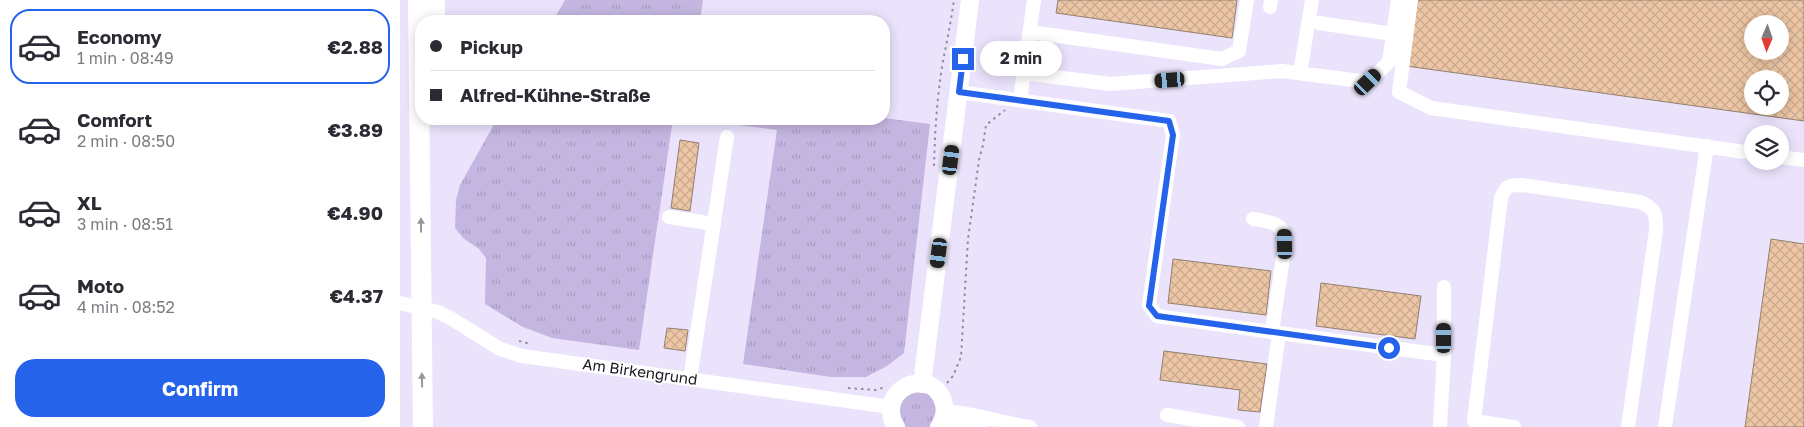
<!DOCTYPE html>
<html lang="en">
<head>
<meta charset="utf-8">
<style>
	:root { --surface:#fff; --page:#f2f2f3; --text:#2b2b33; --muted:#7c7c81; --line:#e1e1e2; --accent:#2563eb }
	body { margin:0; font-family:"Golos Text",sans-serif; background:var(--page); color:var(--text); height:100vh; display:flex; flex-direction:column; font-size:19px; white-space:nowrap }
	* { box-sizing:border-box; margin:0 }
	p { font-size:16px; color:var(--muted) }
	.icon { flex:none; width:28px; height:28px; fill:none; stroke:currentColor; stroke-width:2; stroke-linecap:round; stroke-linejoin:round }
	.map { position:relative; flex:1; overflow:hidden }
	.sheet { display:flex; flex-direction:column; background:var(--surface); width:400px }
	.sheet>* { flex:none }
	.banner { position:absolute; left:15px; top:15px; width:475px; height:110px; border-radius:20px; box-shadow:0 2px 12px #0003; display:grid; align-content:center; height:110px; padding:0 15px; background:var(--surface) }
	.needle { width:32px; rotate:182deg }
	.fabs { position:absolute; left:1344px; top:15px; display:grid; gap:10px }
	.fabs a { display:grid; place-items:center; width:45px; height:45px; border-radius:50%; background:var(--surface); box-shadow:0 2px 12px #0003; font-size:25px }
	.end { position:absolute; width:22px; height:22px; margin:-11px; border:6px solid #2563eb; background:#fff; box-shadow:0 0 0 2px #fff }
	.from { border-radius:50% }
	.bubble { position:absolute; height:35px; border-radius:18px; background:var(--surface); box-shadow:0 2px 12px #0003; font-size:16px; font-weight:700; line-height:35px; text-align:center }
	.car { position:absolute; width:15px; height:30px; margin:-15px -8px; border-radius:6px; box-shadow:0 0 4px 1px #0007; background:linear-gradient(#222 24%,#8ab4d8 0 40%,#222 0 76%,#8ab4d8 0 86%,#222 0) }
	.banner b { display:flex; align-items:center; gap:18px; height:48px; font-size:19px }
	.banner b+b { border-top:1px solid var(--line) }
	.banner i { width:12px; height:12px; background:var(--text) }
	ul { padding:9px 0 0; list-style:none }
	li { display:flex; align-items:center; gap:15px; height:75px; margin:0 10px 8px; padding:0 5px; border:2px solid transparent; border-radius:20px }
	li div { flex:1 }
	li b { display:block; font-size:19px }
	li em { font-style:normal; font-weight:700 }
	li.selected { border-color:var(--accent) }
	li>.icon { width:45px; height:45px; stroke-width:1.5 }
	.cta { display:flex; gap:10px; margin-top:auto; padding:10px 15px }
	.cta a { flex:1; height:58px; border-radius:20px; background:var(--accent); color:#fff; font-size:20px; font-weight:700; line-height:58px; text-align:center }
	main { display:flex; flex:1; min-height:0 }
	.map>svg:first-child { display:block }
	.grass { fill:url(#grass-tufts) }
	.building { fill:url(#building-cross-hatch); stroke:#93806f; fill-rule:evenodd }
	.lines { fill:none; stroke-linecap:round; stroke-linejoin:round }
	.path { stroke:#928d9e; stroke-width:2; stroke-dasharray:2.5 4; stroke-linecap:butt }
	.minor { stroke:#fff; stroke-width:14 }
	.major { stroke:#fff; stroke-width:18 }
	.highway { stroke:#fff; stroke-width:20 }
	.oneway { fill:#979699 }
	.route { stroke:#2563eb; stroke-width:6 }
	.labels { text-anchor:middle; stroke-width:4; stroke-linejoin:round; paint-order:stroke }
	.street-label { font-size:15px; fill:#17151d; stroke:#fff }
</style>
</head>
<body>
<main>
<section class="sheet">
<ul>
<li class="selected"><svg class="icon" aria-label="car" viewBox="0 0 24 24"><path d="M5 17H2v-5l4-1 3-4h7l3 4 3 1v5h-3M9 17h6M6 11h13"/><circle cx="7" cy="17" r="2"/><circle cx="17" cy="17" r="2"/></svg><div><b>Economy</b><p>1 min · 08:49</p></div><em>€2.88</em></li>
<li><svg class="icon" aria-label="car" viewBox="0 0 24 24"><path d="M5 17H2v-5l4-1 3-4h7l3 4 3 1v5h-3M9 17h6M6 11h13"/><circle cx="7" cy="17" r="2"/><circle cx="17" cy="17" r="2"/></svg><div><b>Comfort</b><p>2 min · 08:50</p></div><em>€3.89</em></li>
<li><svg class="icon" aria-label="car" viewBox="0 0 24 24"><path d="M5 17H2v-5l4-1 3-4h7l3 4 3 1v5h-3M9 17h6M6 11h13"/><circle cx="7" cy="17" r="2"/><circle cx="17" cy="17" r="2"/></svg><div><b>XL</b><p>3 min · 08:51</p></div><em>€4.90</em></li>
<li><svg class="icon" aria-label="car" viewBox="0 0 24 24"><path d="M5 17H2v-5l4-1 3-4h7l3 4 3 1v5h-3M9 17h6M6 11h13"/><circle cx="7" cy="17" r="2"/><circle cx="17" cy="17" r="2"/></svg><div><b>Moto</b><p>4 min · 08:52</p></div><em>€4.37</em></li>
</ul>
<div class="cta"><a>Confirm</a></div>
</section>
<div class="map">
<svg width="1404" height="427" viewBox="0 0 1404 427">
	<defs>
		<pattern id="grass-tufts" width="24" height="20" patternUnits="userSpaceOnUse" patternTransform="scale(1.25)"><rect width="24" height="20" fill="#c4b6e0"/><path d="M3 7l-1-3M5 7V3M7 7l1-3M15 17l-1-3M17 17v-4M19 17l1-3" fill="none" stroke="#a89cc0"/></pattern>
		<pattern id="building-cross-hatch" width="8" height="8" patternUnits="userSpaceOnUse" patternTransform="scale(1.25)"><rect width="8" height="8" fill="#edc6a5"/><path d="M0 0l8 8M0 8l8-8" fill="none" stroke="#caa98e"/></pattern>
	</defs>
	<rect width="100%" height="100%" fill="#ebe3fc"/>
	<g class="grass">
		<path d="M165,0H303L300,21H153Z"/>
		<path d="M484,118L530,124L504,353L487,366L466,377H431L343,364L377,130L291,119Z"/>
		<path d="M97,119H273L239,350L152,338L123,327L85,304L86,258L79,249L63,238L55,228L56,200L60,185Z"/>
		<path d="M511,391L528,392L539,406L533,427H503L496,408Z"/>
	</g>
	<g class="building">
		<path d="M658,0H837L832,38L656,13Z"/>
		<path d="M1015,0H1404V121L1006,66ZM1352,24H1380V51H1352ZM1352,79H1380V106H1352Z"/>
		<path d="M280,140L299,143L290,211L271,208Z"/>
		<path d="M1371,239L1404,244V427H1345Z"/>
		<path d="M773,259L871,271L866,315L768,303Z"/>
		<path d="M921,283L1021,296L1015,339L916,326Z"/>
		<path d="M267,328L288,330L285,351L264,348Z"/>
		<path d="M764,351L867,364L860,412L838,410L840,390L760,380Z"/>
	</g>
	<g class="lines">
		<g class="path">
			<path d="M534,166C535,131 537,96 543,61C547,41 551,21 554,0"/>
			<path d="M119,341L131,344"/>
			<path d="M547,383L553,376L561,357L568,239L579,160L583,145L586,125L605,110"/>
			<path d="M448,388L476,390L485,387"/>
		</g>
		<g class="minor">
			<path d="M1011,0L999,92L1031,108L1352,153"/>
			<path d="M870,7L871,0"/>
			<path d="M919,23L993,34"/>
			<path d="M630,32L822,59L839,51L847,0"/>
			<path d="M624,73L710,84L882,71L968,82L989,62L998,0"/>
			<path d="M900,73L912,0"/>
			<path d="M559,92L769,121L773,135L749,305L757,316L879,333L866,427"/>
			<path d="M620,100L634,0"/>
			<path d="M1380,157L1404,160"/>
			<path d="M269,217L314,224"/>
			<path d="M853,219C872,222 885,223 885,244L872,332"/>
			<path d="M0,303L38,312L52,319L100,349L122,356L491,407"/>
			<path d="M879,333L1044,355"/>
			<path d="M290,379L327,137"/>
			<path d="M545,411C574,413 601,423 630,427"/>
			<path d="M767,415L838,427"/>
			<path d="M542,422L583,423"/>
			<path d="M1040,427L1044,355V287"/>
			<path d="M1114,427L1074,421L1101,198C1106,185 1109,185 1122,185L1240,202C1256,209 1256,214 1256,230L1228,427"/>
			<path d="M1265,427L1307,146"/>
		</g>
		<g class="major">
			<path d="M522,384L570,0"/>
			<path d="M496,427C474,389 531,365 543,401C547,411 544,419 539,427"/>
		</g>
		<g class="highway">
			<path d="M18,0L23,427"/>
			<path d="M35,21V0"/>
		</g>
	</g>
	<defs><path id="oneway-solid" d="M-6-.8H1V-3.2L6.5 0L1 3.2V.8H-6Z" transform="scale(1.25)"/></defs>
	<g class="oneway">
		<use href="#oneway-solid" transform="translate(21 225) rotate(-90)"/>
		<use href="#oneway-solid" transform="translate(22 380) rotate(-91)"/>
	</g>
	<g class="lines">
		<path class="route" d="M563,59L559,92L769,121L773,135L749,306L757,316L989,348"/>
	</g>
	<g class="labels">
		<g class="street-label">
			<text transform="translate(240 372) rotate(8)" y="5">Am Birkengrund</text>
		</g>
	</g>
</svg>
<div class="fabs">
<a><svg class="needle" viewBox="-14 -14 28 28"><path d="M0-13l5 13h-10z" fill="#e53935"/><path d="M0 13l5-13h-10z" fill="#7c7c81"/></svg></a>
<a><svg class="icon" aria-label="locate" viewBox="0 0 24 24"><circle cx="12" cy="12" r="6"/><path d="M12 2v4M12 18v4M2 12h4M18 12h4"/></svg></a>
<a><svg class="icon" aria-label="layers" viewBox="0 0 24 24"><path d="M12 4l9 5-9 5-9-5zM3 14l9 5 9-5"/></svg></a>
</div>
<i class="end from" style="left:989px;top:348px"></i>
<i class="end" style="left:563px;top:59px"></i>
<div class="bubble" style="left:580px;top:41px;width:82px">2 min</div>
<i class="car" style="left:770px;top:80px;rotate:266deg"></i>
<i class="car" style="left:968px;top:82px;rotate:46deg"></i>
<i class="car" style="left:551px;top:160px;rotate:7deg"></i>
<i class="car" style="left:885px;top:244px;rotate:359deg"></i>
<i class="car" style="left:539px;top:253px;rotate:187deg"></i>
<i class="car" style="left:1044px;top:338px;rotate:0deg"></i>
<div class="banner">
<b><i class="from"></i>Pickup</b>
<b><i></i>Alfred-Kühne-Straße</b>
</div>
</div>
</main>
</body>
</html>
